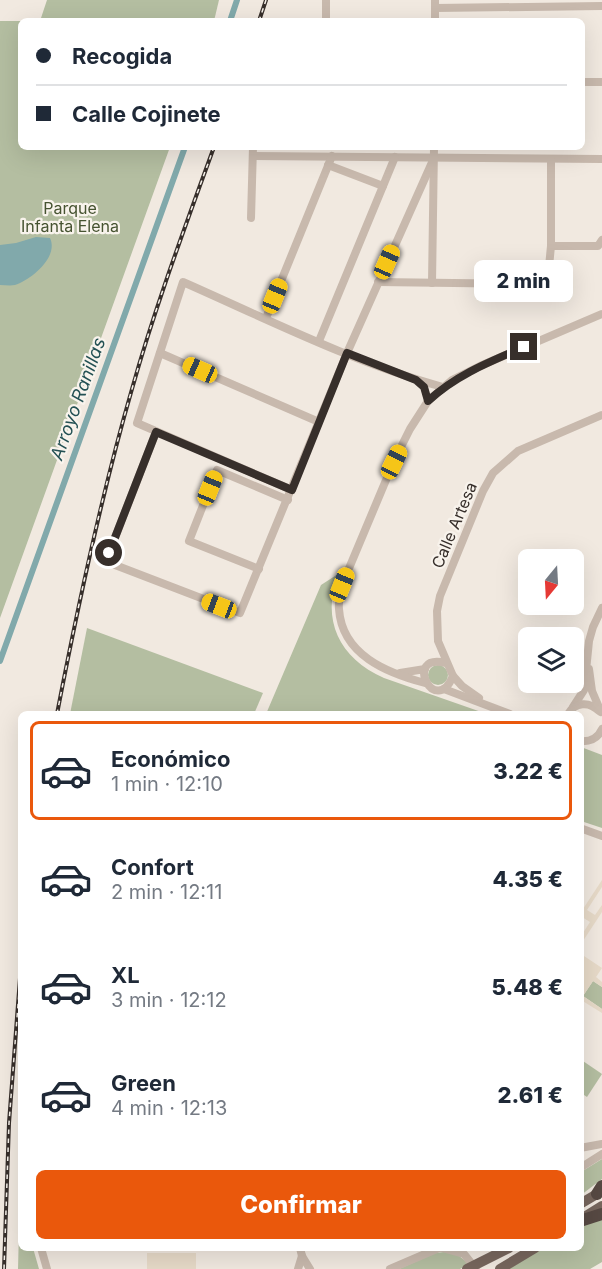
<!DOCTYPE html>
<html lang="es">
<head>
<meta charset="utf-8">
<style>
	:root { --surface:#fff; --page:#f6f6f7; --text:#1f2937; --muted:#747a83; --line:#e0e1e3; --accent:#ea580c }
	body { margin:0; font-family:Inter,sans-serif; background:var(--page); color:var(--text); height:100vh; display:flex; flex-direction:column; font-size:22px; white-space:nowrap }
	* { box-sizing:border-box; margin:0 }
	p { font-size:20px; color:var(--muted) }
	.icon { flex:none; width:33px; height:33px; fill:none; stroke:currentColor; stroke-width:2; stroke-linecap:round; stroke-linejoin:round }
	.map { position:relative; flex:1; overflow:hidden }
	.drawer { position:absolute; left:18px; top:711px; width:566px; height:540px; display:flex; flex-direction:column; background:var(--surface); border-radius:9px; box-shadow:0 6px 24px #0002 }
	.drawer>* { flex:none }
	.banner { position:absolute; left:18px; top:18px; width:567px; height:132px; border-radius:9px; box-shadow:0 6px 24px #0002; display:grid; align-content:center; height:132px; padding:0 18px; background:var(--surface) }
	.needle { width:39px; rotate:198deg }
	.tools { position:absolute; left:518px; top:549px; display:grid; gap:12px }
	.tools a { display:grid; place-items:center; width:66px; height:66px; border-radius:9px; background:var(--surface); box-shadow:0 6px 24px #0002; font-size:30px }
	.end { position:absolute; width:27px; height:27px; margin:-14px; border:8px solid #372f2b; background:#fff; box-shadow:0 0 0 3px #fff }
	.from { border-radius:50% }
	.bubble { position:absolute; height:42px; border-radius:9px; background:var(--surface); box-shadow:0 6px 24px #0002; font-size:20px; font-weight:800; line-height:42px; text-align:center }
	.car { position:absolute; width:18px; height:36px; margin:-18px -9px; border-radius:8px; box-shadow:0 0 4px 2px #0007; background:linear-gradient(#f5c518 24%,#345 0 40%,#f5c518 0 76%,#345 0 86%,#f5c518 0) }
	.banner b { display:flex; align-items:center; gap:21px; height:57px; font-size:22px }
	.banner b+b { border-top:2px solid var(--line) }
	.banner i { width:15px; height:15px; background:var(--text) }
	ul { padding:10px 0 0; list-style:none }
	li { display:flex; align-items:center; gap:18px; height:99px; margin:0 12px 9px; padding:0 6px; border:3px solid transparent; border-radius:9px }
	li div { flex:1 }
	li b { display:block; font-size:22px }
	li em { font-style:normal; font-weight:800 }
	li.on { border-color:var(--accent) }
	li>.icon { width:54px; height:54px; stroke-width:1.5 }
	.button { display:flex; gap:12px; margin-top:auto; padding:12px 18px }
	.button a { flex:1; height:69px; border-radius:9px; background:var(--accent); color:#fff; font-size:24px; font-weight:800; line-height:69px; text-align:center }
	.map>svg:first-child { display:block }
	.green { fill:#b4bea1 }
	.plaza { fill:#e7dac8 }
	.water { fill:#81a9ab }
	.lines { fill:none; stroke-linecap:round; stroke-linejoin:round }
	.canal { stroke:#81a9ab; stroke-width:6 }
	.minor { stroke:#c8b9ad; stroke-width:8 }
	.major { stroke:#77665d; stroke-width:10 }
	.highway { stroke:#574943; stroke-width:12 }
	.rail-casing { stroke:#372f2b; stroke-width:4 }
	.rail { stroke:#f8f3ec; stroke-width:1.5; stroke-dasharray:4.5; stroke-linecap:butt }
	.route { stroke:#372f2b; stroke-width:8 }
	.labels { text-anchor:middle; stroke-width:4.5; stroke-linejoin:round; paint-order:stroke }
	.park-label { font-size:16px; fill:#465331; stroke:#f8f3ec }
	.street-label { font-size:16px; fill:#372f2b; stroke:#f8f3ec }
	.water-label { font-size:18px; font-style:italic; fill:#245154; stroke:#f8f3ec }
</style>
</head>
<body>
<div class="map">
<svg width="602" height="1269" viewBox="0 0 602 1269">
	<rect width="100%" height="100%" fill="#f1e9e0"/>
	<g class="green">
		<path d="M47,0H219L214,21H40Z"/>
		<path d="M0,21H21V147H170L0,618Z"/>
		<path d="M338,574C321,620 339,658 384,678L487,714H266L321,585Z"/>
		<path d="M87,628L263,693L254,714H70Z"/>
		<circle cx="438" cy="675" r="10"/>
		<path d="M581,747L602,755V828L581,821Z"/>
		<path d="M593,981L602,987V1009L583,996Z"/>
		<path d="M580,1059L602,1074L587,1097L581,1093Z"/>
		<path d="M21,1151V1248H33L39,1269H18Z"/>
		<path d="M602,1159V1179L581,1195V1172Z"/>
		<path d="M602,1217V1262L590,1269H509L542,1248H580L581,1225Z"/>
		<path d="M444,1252L458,1255L469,1264L460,1269H399L435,1253Z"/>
	</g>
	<g class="plaza">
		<path d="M602,880V887L587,910L595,915L602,905V912L581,944V936L590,922L582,917L581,919V912Z"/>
		<path d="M581,954L602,968L596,977L602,982V987L593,981L583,996L602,1009V1013L581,1000V981L583,977Z"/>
		<rect x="147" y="1253" width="49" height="16"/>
	</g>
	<path class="water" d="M36,237L50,238C59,257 31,280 15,285C10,286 5,285 0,285V245L16,243Z"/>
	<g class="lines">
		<g class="canal">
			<path d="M230,21L237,0"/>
			<path d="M0,661L185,147"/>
		</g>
		<g class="minor">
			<path d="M326,0V21"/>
			<path d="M435,8L602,6"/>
			<path d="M435,21V0"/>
			<path d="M582,82H602"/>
			<path d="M253,156L602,159"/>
			<path d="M328,165L383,186"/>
			<path d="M251,218L253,147"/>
			<path d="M551,246H598L602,240"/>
			<path d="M378,282L532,284L539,283L548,277L551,246V159"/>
			<path d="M432,283L434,147"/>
			<path d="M266,318L332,156"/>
			<path d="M319,341L395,157"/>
			<path d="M160,353L319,422"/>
			<path d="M156,432L109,553L115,565L240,613L347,353L434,158"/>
			<path d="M292,490L137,423L183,282C267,319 354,363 443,387"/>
			<path d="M259,569L189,541L217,470L288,500"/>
			<path d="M446,663C402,652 435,719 453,676L438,641L437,611L440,596L483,491L493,473L518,451L602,415"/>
			<path d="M589,669L592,691L601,712"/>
			<path d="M400,673L425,669"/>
			<path d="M453,676L462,686L479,698"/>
			<path d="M425,683C387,673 342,655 339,609C338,602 341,593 342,585L394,461L410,429L428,401L452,380L480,366L602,314"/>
			<path d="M444,689L510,714"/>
			<path d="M573,707L584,690L589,641L593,627L602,608"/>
			<path d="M568,714C575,702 589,701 599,711"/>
			<path d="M580,741C591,742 598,738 602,729"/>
			<path d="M580,828L602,836"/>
			<path d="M580,1148L602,1144"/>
			<path d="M580,1168L602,1154"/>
			<path d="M41,1248L47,1269"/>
			<path d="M300,1248L302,1256L310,1269"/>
			<path d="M442,1248L464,1254L476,1269"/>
			<path d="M298,1269L302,1256"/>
			<path d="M390,1269L439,1248"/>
		</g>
		<g class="major">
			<path d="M580,1204L602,1191"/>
			<path d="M586,1216L602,1206"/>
			<path d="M467,1269L509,1248"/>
			<path d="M500,1269L535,1248"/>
		</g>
		<g class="highway">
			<path d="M597,1194L602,1186"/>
			<path d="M580,1221L602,1214"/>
		</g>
		<g class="rail-casing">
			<g id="rail">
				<path d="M259,21L266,0"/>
				<path d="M57,714C78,605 101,496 132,389C155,307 185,227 214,147"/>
				<path d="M4,1269L9,1123L21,965"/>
			</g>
		</g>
		<use href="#rail" class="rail"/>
	</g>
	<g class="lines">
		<path class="route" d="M109,553L156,432L292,490L347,353L416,380L424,387L428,401C456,375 489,362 524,347"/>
	</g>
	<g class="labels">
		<g class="park-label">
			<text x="70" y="214">Parque<tspan x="70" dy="18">Infanta Elena</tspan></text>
		</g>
		<g class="street-label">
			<text transform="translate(454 525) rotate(-67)" y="6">Calle Artesa</text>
		</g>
		<g class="water-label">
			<text transform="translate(78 399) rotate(-70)" y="6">Arroyo Ranillas</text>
		</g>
	</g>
</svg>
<div class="tools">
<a><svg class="needle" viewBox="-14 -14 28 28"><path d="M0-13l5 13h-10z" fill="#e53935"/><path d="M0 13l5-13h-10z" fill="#747a83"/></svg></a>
<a><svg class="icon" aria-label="layers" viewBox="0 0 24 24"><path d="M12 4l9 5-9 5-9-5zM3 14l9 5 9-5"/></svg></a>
</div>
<i class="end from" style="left:109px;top:553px"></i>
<i class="end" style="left:524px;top:347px"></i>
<div class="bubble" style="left:474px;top:260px;width:99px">2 min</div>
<i class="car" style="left:387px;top:262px;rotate:24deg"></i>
<i class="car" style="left:275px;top:296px;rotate:22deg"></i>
<i class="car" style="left:200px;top:370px;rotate:294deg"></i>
<i class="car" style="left:394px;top:462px;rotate:26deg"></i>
<i class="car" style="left:210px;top:488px;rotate:22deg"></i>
<i class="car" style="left:342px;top:585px;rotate:22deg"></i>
<i class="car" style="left:219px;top:606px;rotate:291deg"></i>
<div class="banner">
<b><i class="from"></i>Recogida</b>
<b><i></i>Calle Cojinete</b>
</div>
<section class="drawer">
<ul>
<li class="on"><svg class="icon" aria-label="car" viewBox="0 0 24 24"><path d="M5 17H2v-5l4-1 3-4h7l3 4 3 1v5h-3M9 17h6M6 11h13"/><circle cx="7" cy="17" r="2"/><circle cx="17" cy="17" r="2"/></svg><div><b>Económico</b><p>1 min · 12:10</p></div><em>3.22 €</em></li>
<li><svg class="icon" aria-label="car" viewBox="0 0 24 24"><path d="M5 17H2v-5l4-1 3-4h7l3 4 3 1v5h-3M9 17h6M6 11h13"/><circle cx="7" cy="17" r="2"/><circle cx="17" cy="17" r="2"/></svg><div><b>Confort</b><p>2 min · 12:11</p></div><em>4.35 €</em></li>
<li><svg class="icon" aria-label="car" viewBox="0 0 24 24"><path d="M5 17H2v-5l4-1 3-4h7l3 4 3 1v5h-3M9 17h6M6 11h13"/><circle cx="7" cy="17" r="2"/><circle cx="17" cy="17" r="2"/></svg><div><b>XL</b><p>3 min · 12:12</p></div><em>5.48 €</em></li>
<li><svg class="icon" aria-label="car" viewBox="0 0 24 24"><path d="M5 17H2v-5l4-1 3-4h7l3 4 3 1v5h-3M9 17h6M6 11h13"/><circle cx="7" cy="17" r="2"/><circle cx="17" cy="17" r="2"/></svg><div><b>Green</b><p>4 min · 12:13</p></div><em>2.61 €</em></li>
</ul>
<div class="button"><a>Confirmar</a></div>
</section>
</div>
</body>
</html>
